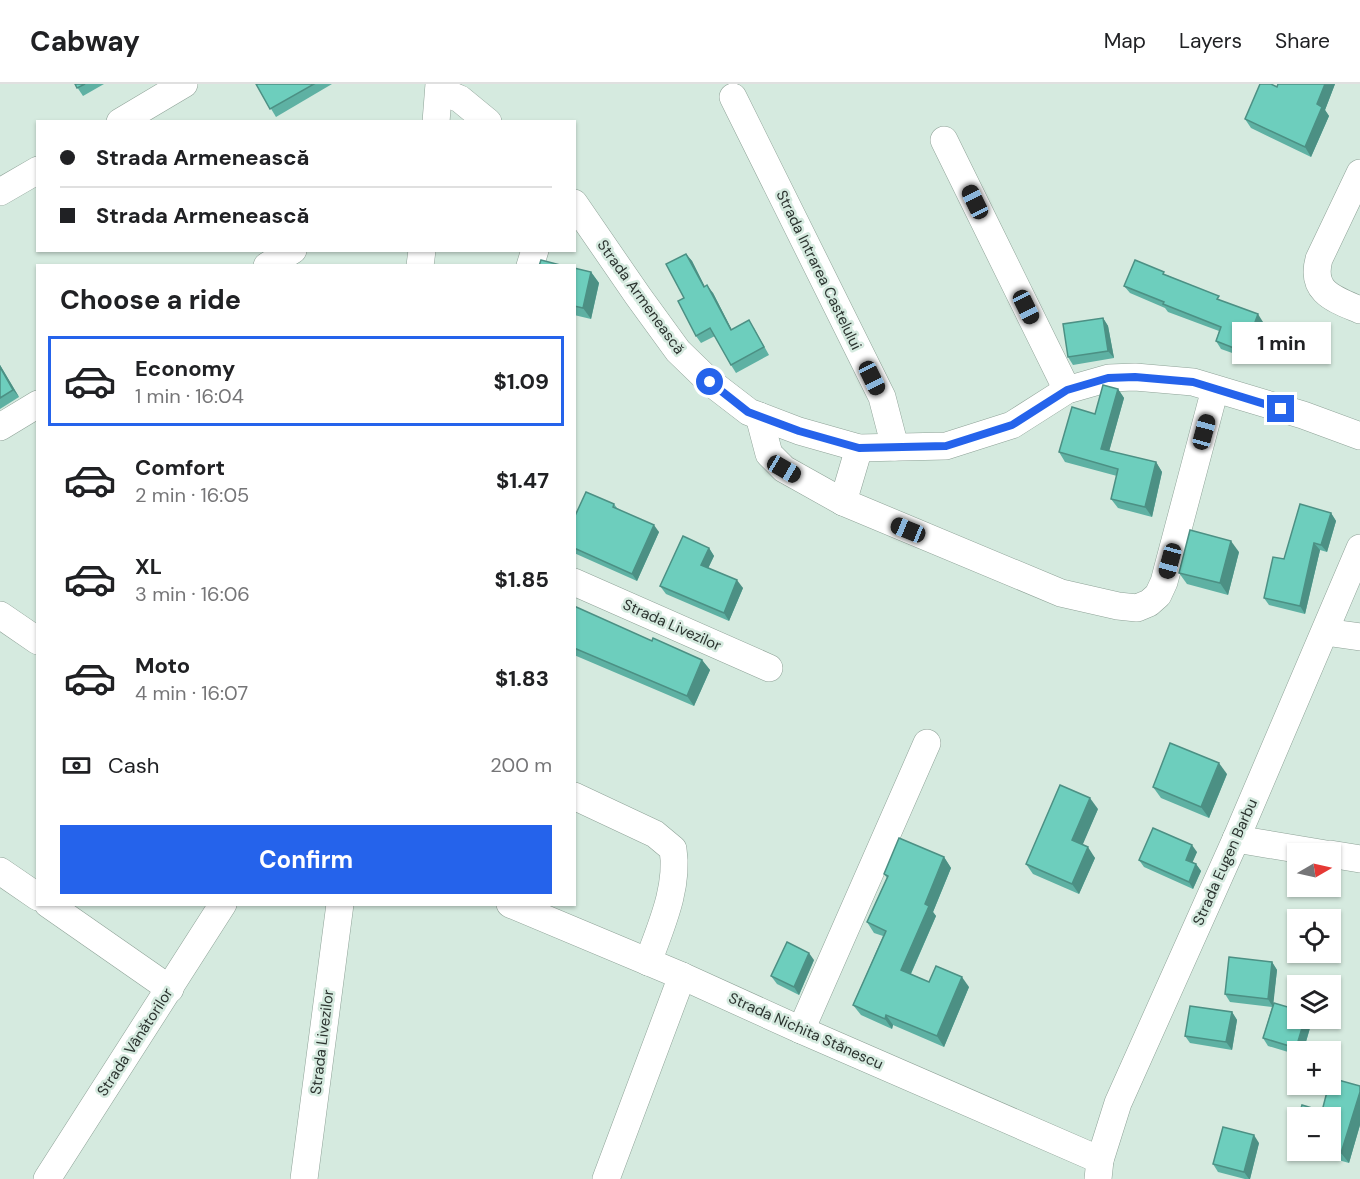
<!DOCTYPE html>
<html lang="en">
<head>
<meta charset="utf-8">
<style>
	:root { --surface:#fff; --page:#f2f2f2; --text:#202124; --muted:#757577; --line:#e0e0e0; --accent:#2563eb }
	body { margin:0; font-family:"DM Sans",sans-serif; background:var(--page); color:var(--text); height:100vh; display:flex; flex-direction:column; font-size:22px; white-space:nowrap }
	* { box-sizing:border-box; margin:0 }
	p { font-size:20px; color:var(--muted) }
	.icon { flex:none; width:33px; height:33px; fill:none; stroke:currentColor; stroke-width:2; stroke-linecap:round; stroke-linejoin:round }
	.map { position:relative; flex:1; overflow:hidden }
	.panel { position:absolute; left:36px; top:180px; width:540px; height:642px; display:flex; flex-direction:column; background:var(--surface); border-radius:0px; box-shadow:0 2px 4px #0004 }
	.panel>* { flex:none }
	.top-card { position:absolute; left:36px; top:36px; width:540px; height:132px; border-radius:0px; box-shadow:0 2px 4px #0004; display:grid; align-content:center; height:132px; padding:0 24px; background:var(--surface) }
	.needle { width:39px; rotate:81deg }
	.buttons { position:absolute; left:1287px; top:759px; display:grid; gap:12px }
	.buttons a { display:grid; place-items:center; width:54px; height:54px; border-radius:0px; background:var(--surface); box-shadow:0 2px 4px #0004; font-size:30px }
	.end { position:absolute; width:27px; height:27px; margin:-14px; border:8px solid #2563eb; background:#fff; box-shadow:0 0 0 3px #fff }
	.from { border-radius:50% }
	.bubble { position:absolute; height:42px; border-radius:0px; background:var(--surface); box-shadow:0 2px 4px #0004; font-size:20px; font-weight:700; line-height:42px; text-align:center }
	.car { position:absolute; width:18px; height:36px; margin:-18px -9px; border-radius:8px; box-shadow:0 0 4px 2px #0007; background:linear-gradient(#222 24%,#8ab4d8 0 40%,#222 0 76%,#8ab4d8 0 86%,#222 0) }
	.top-card b { display:flex; align-items:center; gap:21px; height:57px; font-size:22px }
	.top-card b+b { border-top:2px solid var(--line) }
	.top-card i { width:15px; height:15px; background:var(--text) }
	ul { padding:0; list-style:none }
	li { display:flex; align-items:center; gap:18px; height:90px; margin:0 12px 9px; padding:0 12px; border:3px solid transparent; border-radius:0px }
	li div { flex:1 }
	li b { display:block; font-size:22px }
	li em { font-style:normal; font-weight:700 }
	li.selected { border-color:var(--accent) }
	li>.icon { width:54px; height:54px; stroke-width:1.5 }
	h2 { padding:0 24px; font-size:27px; line-height:72px }
	.pay { display:flex; align-items:center; gap:15px; height:66px; padding:0 24px; font-size:22px }
	.pay p { margin-inline-start:auto }
	.action { display:flex; gap:12px; margin-top:auto; padding:12px 24px }
	.action a { flex:1; height:69px; border-radius:0px; background:var(--accent); color:#fff; font-size:24px; font-weight:700; line-height:69px; text-align:center }
	header { display:flex; align-items:center; gap:36px; box-sizing:border-box; height:84px; padding:0 30px; background:var(--surface); border-bottom:2px solid var(--line) }
	header strong { font-size:28px }
	nav { display:flex; gap:33px; margin-inline-start:auto; font-size:21px }
	.map>svg:first-child { display:block }
	.lines { fill:none; stroke-linecap:round; stroke-linejoin:round }
	.minor-casing { stroke:#8ea297; stroke-width:28 }
	.minor { stroke:#fff; stroke-width:27 }
	.wall { fill:#5eb1a3 }
	.shaded-wall { fill:#4c9084 }
	.building { fill:#6dcebd; stroke:#4c9084; stroke-width:1.5 }
	.route { stroke:#2563eb; stroke-width:8 }
	.labels { text-anchor:middle; stroke-width:5; stroke-linejoin:round; paint-order:stroke }
	.street-label { font-size:15px; fill:#2b332f; stroke:#d5eadf }
</style>
</head>
<body>
<header>
<strong>Cabway</strong>
<nav><a>Map</a><a>Layers</a><a>Share</a></nav>
</header>
<div class="map">
<svg width="1360" height="1095" viewBox="0 0 1360 1095">
	<rect width="100%" height="100%" fill="#d5eadf"/>
	<g class="lines">
		<g class="minor-casing">
			<g id="minor">
				<path d="M439,6L460,15L488,38"/>
				<path d="M733,13L882,313L895,363"/>
				<path d="M120,38L184,0"/>
				<path d="M436,38L439,0"/>
				<path d="M944,56L1067,306"/>
				<path d="M1360,89L1319,175C1310,208 1334,215 1360,226"/>
				<path d="M0,108L38,86"/>
				<path d="M574,119L638,212L678,267L710,298L749,328L799,347L859,364L946,362L1012,341L1067,306L1109,294L1135,293L1193,298L1303,331L1360,352"/>
				<path d="M267,182L293,166"/>
				<path d="M420,182L422,166"/>
				<path d="M530,182L535,166"/>
				<path d="M759,332L769,370L784,385L843,418L1061,509L1118,522L1137,524L1149,519L1158,511L1164,498L1215,305"/>
				<path d="M0,343L38,320"/>
				<path d="M843,418L859,364"/>
				<path d="M574,498L769,584"/>
				<path d="M0,531L38,557"/>
				<path d="M1325,548L1360,553"/>
				<path d="M574,712L655,750L673,765C679,803 661,842 648,878"/>
				<path d="M1236,755L1326,770"/>
				<path d="M1330,770L1360,775"/>
				<path d="M0,787L38,813"/>
				<path d="M48,820L170,905"/>
				<path d="M510,820L682,892L801,946L1100,1076"/>
				<path d="M801,946L927,659"/>
				<path d="M47,1095L223,820"/>
				<path d="M304,1095L340,820"/>
				<path d="M606,1095L682,892"/>
				<path d="M1098,1095L1100,1076L1118,1019L1236,755L1360,464"/>
			</g>
		</g>
		<use href="#minor" class="minor"/>
	</g>
	<g class="wall">
		<path d="M75,0H104L83,12Z"/>
		<path d="M256,0H332L276,33Z"/>
		<path d="M1278,0H1335L1325,26L1329,32L1311,73L1251,44L1245,35L1277,3Z"/>
		<path d="M686,170L692,177L705,203L713,209L732,246L754,244L769,271L736,289L731,281L715,252L701,259L696,252L684,214Z"/>
		<path d="M574,184L591,188L599,199L591,235L574,231Z"/>
		<path d="M1167,191L1222,217L1263,238L1249,275L1221,265L1216,257L1219,247L1168,228L1165,224L1130,209L1124,202Z"/>
		<path d="M1103,234L1108,242L1114,274L1073,281L1068,273Z"/>
		<path d="M0,281L19,313L0,325Z"/>
		<path d="M1118,305L1124,314L1109,367L1156,378L1162,388L1152,433L1118,424L1111,415L1117,392L1065,378L1059,368Z"/>
		<path d="M614,420L617,424L659,448L637,497L574,469V434Z"/>
		<path d="M1331,429L1336,437L1327,468L1320,466L1305,530L1269,521L1264,514L1284,475Z"/>
		<path d="M709,464L714,472L708,484L743,504L729,537L666,510L660,502Z"/>
		<path d="M1239,468L1228,511L1187,500L1179,489Z"/>
		<path d="M574,522L652,557L702,576L710,586L694,622L574,571Z"/>
		<path d="M1227,690L1209,734L1161,714L1153,703Z"/>
		<path d="M1098,725L1082,761L1095,774L1079,810L1033,790L1026,780Z"/>
		<path d="M1197,768L1192,778L1196,780L1201,787L1193,805L1144,783L1139,776Z"/>
		<path d="M944,773L951,784L933,828L936,832L911,890L929,898L969,903L944,963L893,941L892,945L861,931L853,921L883,852L874,849L867,838L887,794L884,790Z"/>
		<path d="M814,876L799,911L777,900L771,892Z"/>
		<path d="M1272,878L1277,886L1273,919L1298,934H1311L1312,937L1303,968H1298V971L1268,962L1263,954L1272,923L1230,918L1225,910Z"/>
		<path d="M1232,928L1237,936L1232,966L1190,959L1185,952Z"/>
		<path d="M1360,1002V1041L1349,1079L1303,1066H1330V1034L1322,1027Z"/>
		<path d="M1298,1036V1063L1292,1055Z"/>
		<path d="M1259,1059L1250,1095H1245L1218,1088L1213,1080Z"/>
	</g>
	<g class="shaded-wall">
		<path d="M1325,0H1335L1325,26L1329,32L1311,73L1305,63L1317,20Z"/>
		<path d="M686,170L692,177L709,211L704,203Z"/>
		<path d="M591,188L599,199L591,235L583,224Z"/>
		<path d="M707,201L713,209L736,254L731,246Z"/>
		<path d="M1258,230L1263,238L1249,275L1244,268Z"/>
		<path d="M1103,234L1108,242L1114,274L1108,267Z"/>
		<path d="M0,281L19,313L13,306L0,283Z"/>
		<path d="M1118,305L1124,314L1107,375L1101,365Z"/>
		<path d="M1156,378L1162,388L1152,433L1145,423Z"/>
		<path d="M1331,429L1336,437L1327,468L1321,461Z"/>
		<path d="M654,441L659,448L637,497L632,490Z"/>
		<path d="M1231,457L1239,468L1228,511L1220,499Z"/>
		<path d="M1314,459L1320,466L1305,530L1300,522Z"/>
		<path d="M709,464L714,472L706,489L701,481Z"/>
		<path d="M737,496L743,504L729,537L724,529Z"/>
		<path d="M702,576L710,586L694,622L687,612Z"/>
		<path d="M1219,679L1227,690L1209,734L1201,723Z"/>
		<path d="M1090,714L1098,725L1080,767L1072,756Z"/>
		<path d="M1192,761L1197,768L1191,782L1186,776Z"/>
		<path d="M1088,763L1095,774L1079,810L1072,800Z"/>
		<path d="M944,773L951,784L933,828L936,832L908,896L901,886L925,820Z"/>
		<path d="M1196,780L1201,787L1193,805L1189,798Z"/>
		<path d="M809,869L814,876L799,911L794,903Z"/>
		<path d="M1272,878L1277,886L1273,923L1268,915Z"/>
		<path d="M962,893L969,903L944,963L937,952Z"/>
		<path d="M1232,928L1237,936L1232,966L1226,958Z"/>
		<path d="M886,931L893,941L892,945L885,935Z"/>
		<path d="M1305,934H1311L1312,937L1303,968H1298L1296,964Z"/>
		<path d="M1360,1008V1041L1349,1079L1341,1069Z"/>
		<path d="M1254,1051L1259,1059L1250,1095H1249L1244,1088Z"/>
	</g>
	<g class="building">
		<path d="M75,0H85L77,4Z"/>
		<path d="M256,0H314L270,25Z"/>
		<path d="M1260,0H1271L1277,3L1278,0H1325L1317,20L1322,23L1305,63L1245,35Z"/>
		<path d="M686,170L704,203L707,201L731,246L749,236L764,263L731,281L710,244L696,252L678,217L684,214L666,180Z"/>
		<path d="M541,176L564,182H539Z"/>
		<path d="M1135,176L1164,188L1163,190L1219,212L1217,215L1258,230L1244,268L1216,257L1221,243L1163,220L1164,218L1124,202Z"/>
		<path d="M574,184L591,188L583,224L574,222Z"/>
		<path d="M1103,234L1108,267L1068,273L1063,240Z"/>
		<path d="M0,283L13,306L0,314Z"/>
		<path d="M1103,301L1118,305L1101,365L1156,378L1145,423L1111,415L1118,385L1059,368L1072,323L1095,330Z"/>
		<path d="M586,408L614,420L613,423L654,441L632,490L574,464V434Z"/>
		<path d="M1300,420L1331,429L1321,461L1314,459L1300,522L1264,514L1273,473L1284,475Z"/>
		<path d="M1190,446L1231,457L1220,499L1179,489Z"/>
		<path d="M683,452L709,464L701,481L737,496L724,529L660,502Z"/>
		<path d="M574,522L652,557L653,554L702,576L687,612L574,564Z"/>
		<path d="M1170,659L1219,679L1201,723L1153,703Z"/>
		<path d="M1060,701L1090,714L1072,756L1088,763L1072,800L1026,780Z"/>
		<path d="M1153,744L1192,761L1186,776L1196,780L1189,798L1139,776Z"/>
		<path d="M899,754L944,773L925,820L929,822L901,886L929,898L936,882L962,893L937,952L886,931L885,935L853,921L886,847L867,838L888,792L884,790Z"/>
		<path d="M787,858L809,869L794,903L771,892Z"/>
		<path d="M1229,873L1272,878L1268,915L1225,910Z"/>
		<path d="M1274,919L1298,926V934H1305L1296,964L1263,954Z"/>
		<path d="M1190,922L1232,928L1226,958L1185,952Z"/>
		<path d="M1331,994L1360,1002V1008L1341,1069L1330,1066V1034H1298L1302,1021L1322,1027L1329,1000H1330Z"/>
		<path d="M1298,1036V1057L1292,1055Z"/>
		<path d="M1223,1043L1254,1051L1244,1088L1213,1080Z"/>
	</g>
	<g class="lines">
		<path class="route" d="M710,298L748,328L799,347L859,364L946,362L1012,341L1067,306L1108,294L1135,293L1193,298L1281,325"/>
	</g>
	<g class="labels">
		<g class="street-label">
			<text transform="translate(819 186) rotate(64)" y="5">Strada Intrarea Castelului</text>
			<text transform="translate(641 213) rotate(54)" y="5">Strada Armenească</text>
			<text transform="translate(672 541) rotate(24)" y="5">Strada Livezilor</text>
			<text transform="translate(1225 778) rotate(-66)" y="5">Strada Eugen Barbu</text>
			<text transform="translate(806 947) rotate(24)" y="5">Strada Nichita Stănescu</text>
			<text transform="translate(135 958) rotate(-57)" y="5">Strada Vânătorilor</text>
			<text transform="translate(322 958) rotate(-83)" y="5">Strada Livezilor</text>
		</g>
	</g>
</svg>
<div class="buttons">
<a><svg class="needle" viewBox="-14 -14 28 28"><path d="M0-13l5 13h-10z" fill="#e53935"/><path d="M0 13l5-13h-10z" fill="#757577"/></svg></a>
<a><svg class="icon" aria-label="locate" viewBox="0 0 24 24"><circle cx="12" cy="12" r="6"/><path d="M12 2v4M12 18v4M2 12h4M18 12h4"/></svg></a>
<a><svg class="icon" aria-label="layers" viewBox="0 0 24 24"><path d="M12 4l9 5-9 5-9-5zM3 14l9 5 9-5"/></svg></a>
<a>+</a>
<a>−</a>
</div>
<i class="end from" style="left:710px;top:298px"></i>
<i class="end" style="left:1281px;top:325px"></i>
<div class="bubble" style="left:1232px;top:238px;width:99px">1 min</div>
<i class="car" style="left:975px;top:118px;rotate:334deg"></i>
<i class="car" style="left:1026px;top:223px;rotate:154deg"></i>
<i class="car" style="left:872px;top:294px;rotate:154deg"></i>
<i class="car" style="left:1204px;top:348px;rotate:15deg"></i>
<i class="car" style="left:784px;top:385px;rotate:120deg"></i>
<i class="car" style="left:908px;top:446px;rotate:292deg"></i>
<i class="car" style="left:1170px;top:477px;rotate:195deg"></i>
<div class="top-card">
<b><i class="from"></i>Strada Armenească</b>
<b><i></i>Strada Armenească</b>
</div>
<section class="panel">
<h2>Choose a ride</h2>
<ul>
<li class="selected"><svg class="icon" aria-label="car" viewBox="0 0 24 24"><path d="M5 17H2v-5l4-1 3-4h7l3 4 3 1v5h-3M9 17h6M6 11h13"/><circle cx="7" cy="17" r="2"/><circle cx="17" cy="17" r="2"/></svg><div><b>Economy</b><p>1 min · 16:04</p></div><em>$1.09</em></li>
<li><svg class="icon" aria-label="car" viewBox="0 0 24 24"><path d="M5 17H2v-5l4-1 3-4h7l3 4 3 1v5h-3M9 17h6M6 11h13"/><circle cx="7" cy="17" r="2"/><circle cx="17" cy="17" r="2"/></svg><div><b>Comfort</b><p>2 min · 16:05</p></div><em>$1.47</em></li>
<li><svg class="icon" aria-label="car" viewBox="0 0 24 24"><path d="M5 17H2v-5l4-1 3-4h7l3 4 3 1v5h-3M9 17h6M6 11h13"/><circle cx="7" cy="17" r="2"/><circle cx="17" cy="17" r="2"/></svg><div><b>XL</b><p>3 min · 16:06</p></div><em>$1.85</em></li>
<li><svg class="icon" aria-label="car" viewBox="0 0 24 24"><path d="M5 17H2v-5l4-1 3-4h7l3 4 3 1v5h-3M9 17h6M6 11h13"/><circle cx="7" cy="17" r="2"/><circle cx="17" cy="17" r="2"/></svg><div><b>Moto</b><p>4 min · 16:07</p></div><em>$1.83</em></li>
</ul>
<div class="pay"><svg class="icon" aria-label="cash" viewBox="0 0 24 24"><path d="M3 7h18v10H3z"/><circle cx="12" cy="12" r="2"/></svg>Cash<p>200 m</p></div>
<div class="action"><a>Confirm</a></div>
</section>
</div>
</body>
</html>
